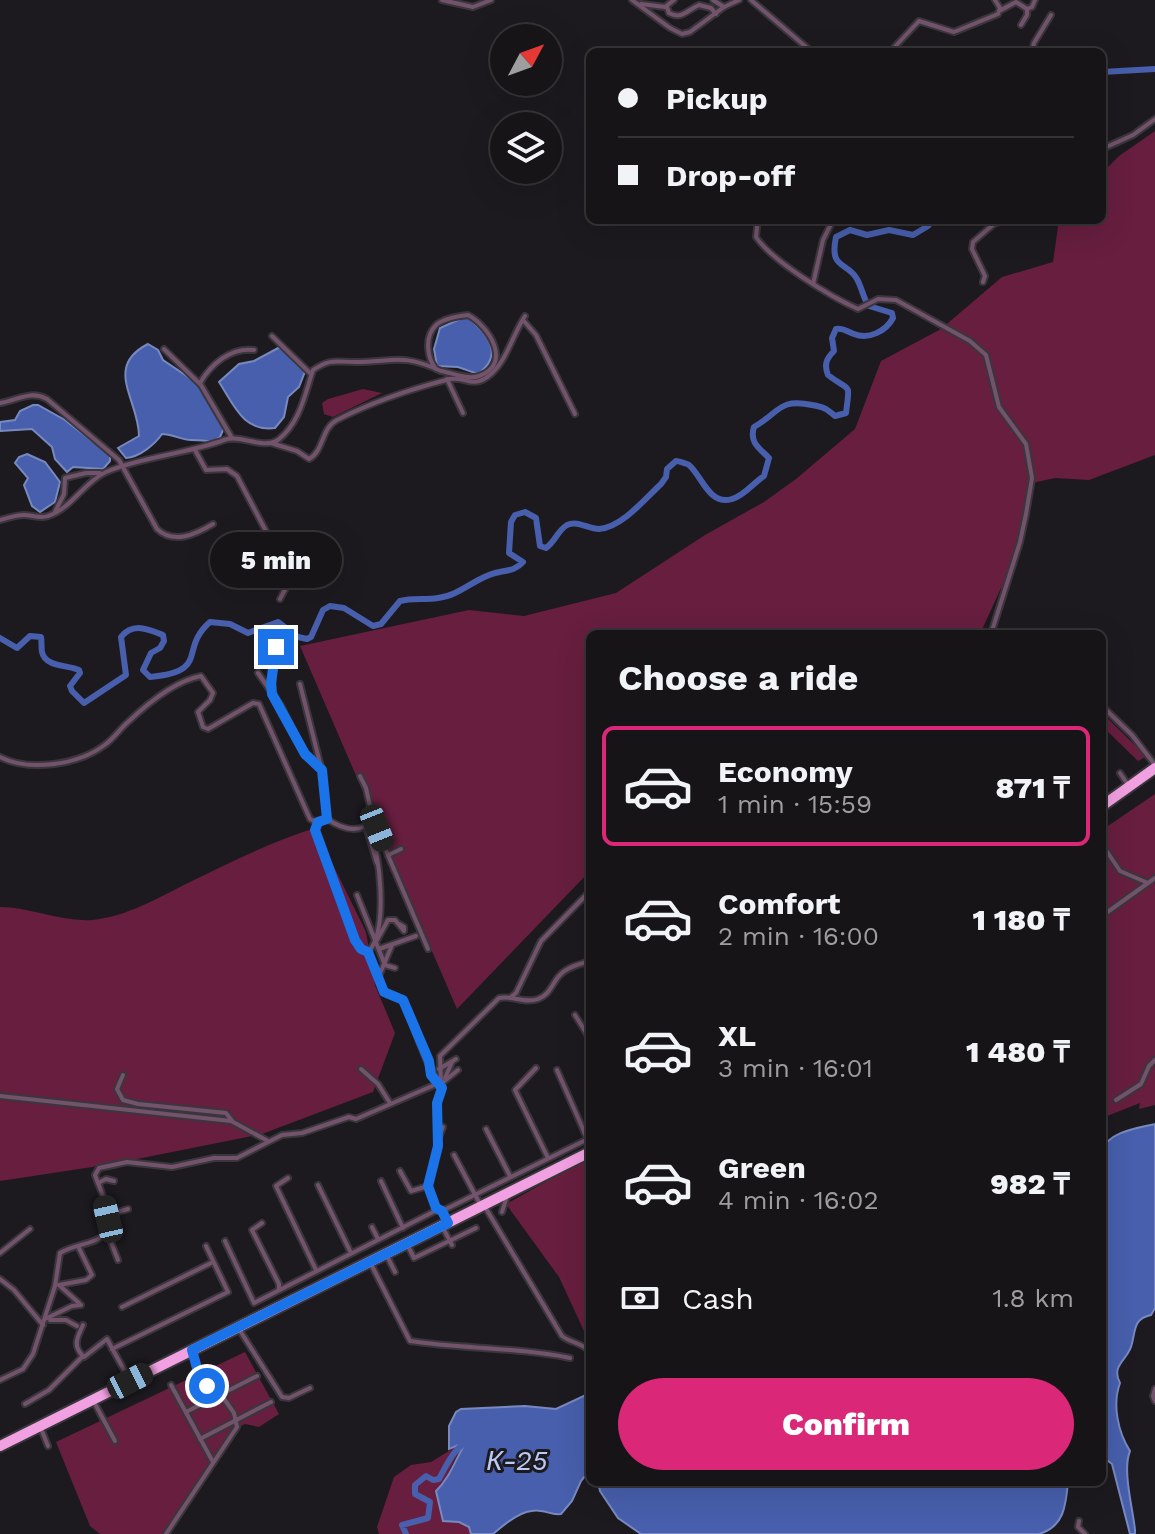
<!DOCTYPE html>
<html lang="en">
<head>
<meta charset="utf-8">
<style>
	:root { --surface:#161417; --page:#232124; --text:#f1f3f6; --muted:#9e9ea1; --line:#353336; --accent:#db2777 }
	body { margin:0; font-family:"Work Sans",sans-serif; background:var(--page); color:var(--text); height:100vh; display:flex; flex-direction:column; font-size:30px; white-space:nowrap }
	* { box-sizing:border-box; margin:0 }
	p { font-size:26px; color:var(--muted) }
	.icon { flex:none; width:44px; height:44px; fill:none; stroke:currentColor; stroke-width:2; stroke-linecap:round; stroke-linejoin:round }
	.map { position:relative; flex:1; overflow:hidden }
	.side { position:absolute; left:586px; top:630px; width:520px; height:856px; display:flex; flex-direction:column; background:var(--surface); border-radius:12px; box-shadow:0 8px 32px #0002,0 0 0 2px var(--line) }
	.side>* { flex:none }
	.banner { position:absolute; left:586px; top:48px; width:520px; height:176px; border-radius:12px; box-shadow:0 8px 32px #0002,0 0 0 2px var(--line); display:grid; align-content:center; height:176px; padding:0 32px; background:var(--surface) }
	.needle { width:52px; rotate:49deg }
	.tools { position:absolute; left:490px; top:24px; display:grid; gap:16px }
	.tools a { display:grid; place-items:center; width:72px; height:72px; border-radius:50%; background:var(--surface); box-shadow:0 8px 32px #0002,0 0 0 2px var(--line); font-size:40px }
	.end { position:absolute; width:36px; height:36px; margin:-18px; border:10px solid #1a73e8; background:#fff; box-shadow:0 0 0 4px #fff }
	.from { border-radius:50% }
	.bubble { position:absolute; height:56px; border-radius:28px; background:var(--surface); box-shadow:0 8px 32px #0002,0 0 0 2px var(--line); font-size:26px; font-weight:800; line-height:56px; text-align:center }
	.car { position:absolute; width:24px; height:48px; margin:-24px -12px; border-radius:10px; box-shadow:0 0 6px 2px #0007; background:linear-gradient(#222 24%,#8ab4d8 0 40%,#222 0 76%,#8ab4d8 0 86%,#222 0) }
	.banner b { display:flex; align-items:center; gap:28px; height:76px; font-size:30px }
	.banner b+b { border-top:2px solid var(--line) }
	.banner i { width:20px; height:20px; background:var(--text) }
	ul { padding:0; list-style:none }
	li { display:flex; align-items:center; gap:24px; height:120px; margin:0 16px 12px; padding:0 16px; border:4px solid transparent; border-radius:12px }
	li div { flex:1 }
	li b { display:block; font-size:30px }
	li em { font-style:normal; font-weight:800 }
	li.current { border-color:var(--accent) }
	li>.icon { width:72px; height:72px; stroke-width:1.5 }
	h2 { padding:0 32px; font-size:36px; line-height:96px }
	.pay { display:flex; align-items:center; gap:20px; height:88px; padding:0 32px; font-size:30px }
	.pay p { margin-inline-start:auto }
	.button { display:flex; gap:16px; margin-top:auto; padding:16px 32px }
	.button a { flex:1; height:92px; border-radius:48px; background:var(--accent); color:#fff; font-size:32px; font-weight:800; line-height:92px; text-align:center }
	.map>svg:first-child { display:block }
	.green { fill:#671e3f }
	.water { fill:#475fac; stroke:#7889c0; stroke-width:2 }
	.lines { fill:none; stroke-linecap:round; stroke-linejoin:round }
	.river { stroke:#475fac; stroke-width:6 }
	.street-casing { stroke:#3a373c; stroke-width:8 }
	.highway-casing { stroke:#3a373c; stroke-width:14 }
	.street { stroke:#73536c; stroke-width:4 }
	.highway { stroke:#f1a0e1; stroke-width:10 }
	.route { stroke:#1a73e8; stroke-width:10 }
	.labels { text-anchor:middle; stroke-width:6; stroke-linejoin:round; paint-order:stroke }
	.water-label { font-size:28px; font-style:italic; fill:#bacaf4; stroke:#1d1a1f }
</style>
</head>
<body>
<div class="map">
<svg width="1155" height="1534" viewBox="0 0 1155 1534">
	<rect width="100%" height="100%" fill="#1d1a1f"/>
	<g class="green">
		<path d="M1155,131V455L1089,480L1055,478L1032,483L1021,537L1005,589L1001,588L980,634H590V871L457,1009L300,646L469,610L524,616L616,593L705,535L764,502L796,479L855,429L881,361L941,329L1002,277L1053,262L1059,220H1102V173L1119,156Z"/>
		<path d="M363,389L382,393L333,417L324,414L322,403L328,399Z"/>
		<path d="M1102,713L1143,753L1145,757L1138,761L1102,726Z"/>
		<path d="M1155,794V1105L1139,1109L1140,1103L1102,1118V830Z"/>
		<path d="M315,828L366,932L375,985L395,1033L373,1092L262,1134L112,1164L0,1181V907C30,907 60,922 92,920C126,917 160,897 190,882C231,862 271,842 315,828Z"/>
		<path d="M590,1157V1336L584,1331L559,1277L506,1204Z"/>
		<path d="M245,1352L279,1414L259,1427L245,1424L235,1429L164,1534H100L90,1526L56,1442Z"/>
		<path d="M467,1440C451,1464 437,1491 443,1520L459,1522L469,1527L471,1534H379L377,1527L394,1477L411,1465L431,1462Z"/>
	</g>
	<g class="water">
		<path d="M467,316C486,334 506,353 478,374L458,367L437,366L434,349L440,328Z"/>
		<path d="M148,344L158,350L163,360L200,385L224,428L220,437L213,442C204,440 200,440 191,440C182,440 172,434 162,434C155,444 140,457 126,458L118,448L139,436C139,400 103,367 148,344Z"/>
		<path d="M280,347L306,369L299,387L288,397L284,417L275,428C243,432 234,405 219,382L239,364L254,361Z"/>
		<path d="M33,405H38L65,420L110,455V461L103,469L73,467L67,472L55,459L52,447L32,429L0,431V422L15,420L20,411Z"/>
		<path d="M27,454L45,462L60,482L55,502L40,512L32,506L24,485L28,478L15,463L19,457Z"/>
		<path d="M1155,1124V1308L1151,1315C1132,1319 1136,1332 1131,1347C1126,1361 1111,1366 1120,1383C1112,1405 1118,1432 1130,1451C1122,1470 1133,1509 1135,1530V1534H1130L1112,1464L1102,1456V1151C1107,1132 1138,1128 1155,1124Z"/>
		<path d="M590,1393V1470L581,1481L572,1501L561,1514C552,1515 549,1512 541,1511C523,1508 506,1523 493,1534H471L469,1527L459,1522L443,1521L436,1491C450,1478 456,1458 466,1442L449,1449V1426L456,1412L461,1409L525,1406L556,1409Z"/>
		<path d="M598,1482H1068C1066,1505 1064,1527 1039,1534H641L618,1518L600,1491Z"/>
	</g>
	<g class="lines">
		<g class="river">
			<path d="M1102,72L1155,69"/>
			<path d="M867,303C863,296 861,286 857,279C847,261 829,270 836,237L850,230L867,235L889,230L913,235L928,226L932,220"/>
			<path d="M0,638L17,648L30,636L41,637C42,642 41,647 42,652C45,667 68,665 79,670L80,673L70,686L72,691L84,703L126,675L121,637C133,622 147,629 163,635L164,641L160,648L151,653L143,670L150,677C211,671 178,650 210,622L230,624L248,633L278,622L298,637L307,639L311,637L323,610L330,606L344,608L373,626L381,624L400,601C413,598 425,600 438,598C459,596 475,578 495,573C507,570 515,571 523,562L509,553L511,522L515,515L525,512L536,518L540,546L546,548C555,542 558,530 567,525C578,520 588,529 599,529C622,527 645,499 661,484L666,477L667,469L676,461C678,461 688,464 689,465C702,476 709,506 732,499C744,496 753,483 764,476L769,458C759,448 749,442 754,427C780,412 779,398 812,405C823,407 826,408 835,416L846,413C850,380 851,393 828,375C824,365 826,359 834,351L832,338L836,329C844,328 846,331 854,334C869,340 886,331 893,318L892,313L869,306"/>
			<path d="M406,1534L402,1525L428,1518L430,1502L415,1494V1485L426,1476L433,1480L439,1479C448,1462 455,1446 474,1437"/>
		</g>
		<g class="street-casing">
			<g id="street">
				<path d="M442,0L473,7L491,0"/>
				<path d="M632,0L670,28L682,34L690,32L724,7L739,0"/>
				<path d="M713,0L724,7"/>
				<path d="M751,0L812,52"/>
				<path d="M641,4L665,7L674,0"/>
				<path d="M667,7L669,13C682,20 687,10 699,5L711,8L716,14"/>
				<path d="M1001,10L1016,2L1027,9"/>
				<path d="M1021,25L1027,15V9L1032,7L1035,0"/>
				<path d="M890,52L919,21L954,32L998,14L1000,8L995,0"/>
				<path d="M1032,52L1034,43L1051,15"/>
				<path d="M1102,149L1133,135L1155,119"/>
				<path d="M757,227L756,237C772,261 831,297 858,309L878,299L896,300L970,341L986,355L999,407L1026,444L1032,478L1026,514L1020,542L991,634"/>
				<path d="M983,282L985,276L972,249L973,242L995,223L1009,220"/>
				<path d="M813,284L823,240L833,220"/>
				<path d="M523,320L536,335L575,414"/>
				<path d="M272,336L311,374"/>
				<path d="M164,349L201,385L232,438"/>
				<path d="M447,379L463,413"/>
				<path d="M200,383C211,364 231,347 254,350"/>
				<path d="M0,403C18,400 30,390 47,399L119,460L157,529C174,545 196,534 213,524"/>
				<path d="M271,443L297,451L309,459C324,451 321,428 337,420C372,402 408,390 446,380C465,374 472,391 491,374C507,360 513,334 525,316"/>
				<path d="M195,450L206,470L227,469L237,476L288,573L289,582L280,599"/>
				<path d="M55,512L64,494L65,478L86,473H100"/>
				<path d="M0,520C8,518 16,515 24,515C32,515 40,519 48,516C71,509 84,482 106,472C141,457 186,454 224,440C242,434 263,450 278,440C300,423 305,394 313,370C331,358 336,362 355,362C393,362 402,353 441,371C452,373 468,380 479,376C513,364 489,326 468,315C459,316 443,319 436,325C424,337 427,358 436,369"/>
				<path d="M258,673L281,706L305,754L322,770L327,819C342,829 359,835 373,820L366,788L360,776"/>
				<path d="M300,684L321,767"/>
				<path d="M272,692L276,635"/>
				<path d="M1102,706L1132,735L1155,765"/>
				<path d="M0,757C30,772 79,765 106,744C114,738 120,729 128,722C147,704 175,681 201,676L213,693L210,700L198,712L203,727L208,729L253,703L259,704L310,819L316,822L327,819"/>
				<path d="M1120,773L1128,785"/>
				<path d="M373,820L428,949"/>
				<path d="M318,822L315,830L357,944L368,952L384,992L403,1000C415,1028 425,1065 442,1088L437,1103L438,1146L428,1186L437,1210"/>
				<path d="M366,827L377,863"/>
				<path d="M1102,844L1120,871L1148,883"/>
				<path d="M388,855L401,849"/>
				<path d="M357,895L385,965L395,968"/>
				<path d="M1102,916L1155,878"/>
				<path d="M377,940L388,920H395L404,931V927L399,924"/>
				<path d="M379,949L416,936"/>
				<path d="M368,952C389,931 380,852 369,825"/>
				<path d="M379,976L392,945"/>
				<path d="M511,997L516,993L541,941L590,891"/>
				<path d="M575,1015L590,1039"/>
				<path d="M536,1068L515,1090L548,1158"/>
				<path d="M361,1069L378,1084L390,1103"/>
				<path d="M439,1069L456,1059"/>
				<path d="M557,1070L590,1145"/>
				<path d="M123,1075L117,1089L123,1100L138,1104L226,1113L233,1122L268,1141"/>
				<path d="M445,1078L452,1062"/>
				<path d="M441,1083L440,1056L499,998C512,995 525,1004 538,999C550,995 552,983 560,975C567,967 580,964 590,961"/>
				<path d="M442,1083L458,1070"/>
				<path d="M0,1096L231,1121"/>
				<path d="M1116,1100L1141,1084L1149,1066L1155,1060"/>
				<path d="M486,1129L510,1176"/>
				<path d="M439,1137L443,1127"/>
				<path d="M454,1155L480,1204"/>
				<path d="M400,1171L411,1191L428,1186"/>
				<path d="M288,1178L276,1186L316,1270"/>
				<path d="M381,1181L403,1228"/>
				<path d="M98,1183L106,1179L114,1181"/>
				<path d="M318,1185L350,1251"/>
				<path d="M485,1207L562,1336C571,1343 583,1343 590,1352"/>
				<path d="M502,1212L507,1196"/>
				<path d="M262,1223L252,1230L279,1284V1290"/>
				<path d="M109,1227L114,1213L128,1209"/>
				<path d="M372,1227L378,1239"/>
				<path d="M443,1228L452,1245"/>
				<path d="M105,1233L109,1237L118,1260"/>
				<path d="M225,1241L254,1303L437,1210L442,1211L590,1138"/>
				<path d="M407,1244L414,1258L476,1228"/>
				<path d="M0,1253L30,1229"/>
				<path d="M387,1256L395,1272"/>
				<path d="M371,1264L410,1341C463,1349 517,1347 570,1358"/>
				<path d="M0,1279L14,1290L43,1325"/>
				<path d="M59,1285L86,1280L92,1275L78,1246"/>
				<path d="M59,1285L79,1303"/>
				<path d="M122,1307L213,1262"/>
				<path d="M45,1319L72,1306L81,1305"/>
				<path d="M50,1320H66L77,1326"/>
				<path d="M83,1325C77,1338 72,1346 84,1357L107,1339L129,1379"/>
				<path d="M239,1329L282,1397L289,1398L310,1388"/>
				<path d="M112,1349L228,1292L206,1246"/>
				<path d="M0,1380L23,1369L33,1354L55,1286L60,1253C71,1246 85,1245 96,1240C121,1228 101,1193 95,1175L99,1168L127,1162L172,1167L214,1158H237L282,1135L302,1133L349,1117L356,1119L439,1083"/>
				<path d="M171,1385L213,1462"/>
				<path d="M1155,1389L1153,1396L1155,1401"/>
				<path d="M94,1402L115,1441"/>
				<path d="M25,1404L49,1390L83,1356"/>
				<path d="M186,1412L257,1376"/>
				<path d="M40,1426L48,1446"/>
				<path d="M200,1439L271,1402"/>
				<path d="M1079,1521L1078,1527L1085,1534"/>
				<path d="M166,1534L237,1427L234,1413L222,1396L200,1379L192,1351"/>
			</g>
		</g>
		<g class="highway-casing">
			<g id="highway">
				<path d="M1102,806L1155,768"/>
				<path d="M0,1446L590,1152"/>
			</g>
		</g>
		<use href="#street" class="street"/>
		<use href="#highway" class="highway"/>
	</g>
	<g class="lines">
		<path class="route" d="M207,1386L200,1379L192,1350L448,1223L442,1211L436,1208L428,1186L438,1146L437,1103L442,1088L431,1075L429,1061L403,1000L384,992L368,952L361,949L355,940L315,830L318,822L327,819L322,770L305,754L272,694L271,683L276,647"/>
	</g>
	<g class="labels">
		<g class="water-label">
			<text x="517" y="1470">К-25</text>
		</g>
	</g>
</svg>
<div class="tools">
<a><svg class="needle" viewBox="-14 -14 28 28"><path d="M0-13l5 13h-10z" fill="#e53935"/><path d="M0 13l5-13h-10z" fill="#9e9ea1"/></svg></a>
<a><svg class="icon" aria-label="layers" viewBox="0 0 24 24"><path d="M12 4l9 5-9 5-9-5zM3 14l9 5 9-5"/></svg></a>
</div>
<i class="end from" style="left:207px;top:1386px"></i>
<i class="end" style="left:276px;top:647px"></i>
<div class="bubble" style="left:210px;top:532px;width:132px">5 min</div>
<i class="car" style="left:377px;top:828px;rotate:158deg"></i>
<i class="car" style="left:108px;top:1219px;rotate:347deg"></i>
<i class="car" style="left:130px;top:1381px;rotate:63deg"></i>
<div class="banner">
<b><i class="from"></i>Pickup</b>
<b><i></i>Drop-off</b>
</div>
<section class="side">
<h2>Choose a ride</h2>
<ul>
<li class="current"><svg class="icon" aria-label="car" viewBox="0 0 24 24"><path d="M5 17H2v-5l4-1 3-4h7l3 4 3 1v5h-3M9 17h6M6 11h13"/><circle cx="7" cy="17" r="2"/><circle cx="17" cy="17" r="2"/></svg><div><b>Economy</b><p>1 min · 15:59</p></div><em>871 ₸</em></li>
<li><svg class="icon" aria-label="car" viewBox="0 0 24 24"><path d="M5 17H2v-5l4-1 3-4h7l3 4 3 1v5h-3M9 17h6M6 11h13"/><circle cx="7" cy="17" r="2"/><circle cx="17" cy="17" r="2"/></svg><div><b>Comfort</b><p>2 min · 16:00</p></div><em>1 180 ₸</em></li>
<li><svg class="icon" aria-label="car" viewBox="0 0 24 24"><path d="M5 17H2v-5l4-1 3-4h7l3 4 3 1v5h-3M9 17h6M6 11h13"/><circle cx="7" cy="17" r="2"/><circle cx="17" cy="17" r="2"/></svg><div><b>XL</b><p>3 min · 16:01</p></div><em>1 480 ₸</em></li>
<li><svg class="icon" aria-label="car" viewBox="0 0 24 24"><path d="M5 17H2v-5l4-1 3-4h7l3 4 3 1v5h-3M9 17h6M6 11h13"/><circle cx="7" cy="17" r="2"/><circle cx="17" cy="17" r="2"/></svg><div><b>Green</b><p>4 min · 16:02</p></div><em>982 ₸</em></li>
</ul>
<div class="pay"><svg class="icon" aria-label="cash" viewBox="0 0 24 24"><path d="M3 7h18v10H3z"/><circle cx="12" cy="12" r="2"/></svg>Cash<p>1.8 km</p></div>
<div class="button"><a>Confirm</a></div>
</section>
</div>
</body>
</html>
